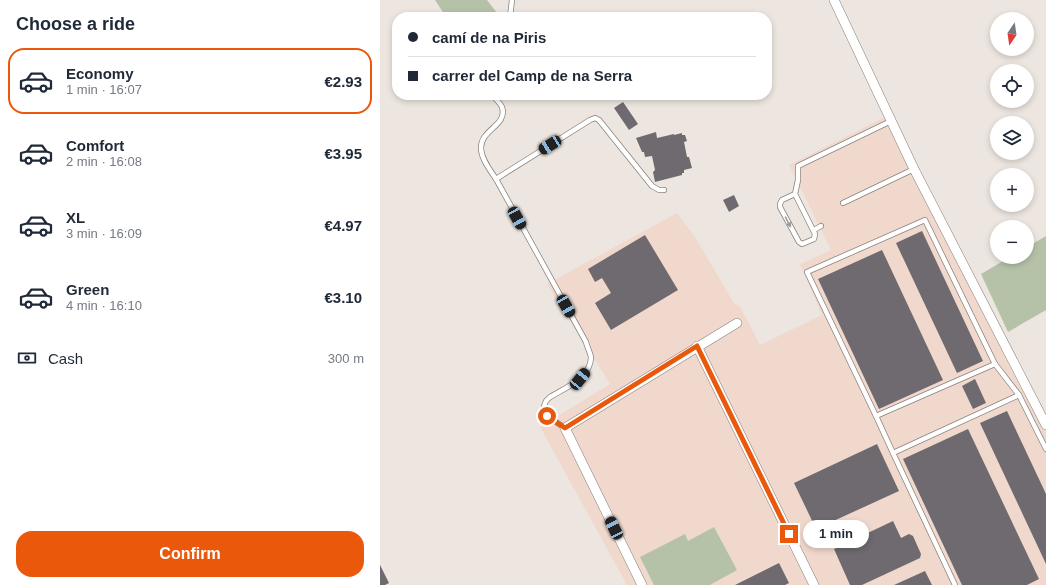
<!DOCTYPE html>
<html lang="en">
<head>
<meta charset="utf-8">
<style>
	:root { --surface:#fff; --page:#f2f2f3; --text:#1f2937; --muted:#747a83; --line:#e0e1e3; --accent:#ea580c }
	body { margin:0; font-family:Arial,sans-serif; background:var(--page); color:var(--text); height:100vh; display:flex; flex-direction:column; font-size:15px; white-space:nowrap }
	* { box-sizing:border-box; margin:0 }
	p { font-size:13px; color:var(--muted) }
	.icon { flex:none; width:22px; height:22px; fill:none; stroke:currentColor; stroke-width:2; stroke-linecap:round; stroke-linejoin:round }
	.map { position:relative; flex:1; overflow:hidden }
	.side { display:flex; flex-direction:column; background:var(--surface); width:380px }
	.side>* { flex:none }
	.top-card { position:absolute; left:12px; top:12px; width:380px; height:88px; border-radius:16px; box-shadow:0 2px 6px #0003; display:grid; align-content:center; height:88px; padding:0 16px; background:var(--surface) }
	.needle { width:26px; rotate:193deg }
	.fabs { position:absolute; left:610px; top:12px; display:grid; gap:8px }
	.fabs a { display:grid; place-items:center; width:44px; height:44px; border-radius:50%; background:var(--surface); box-shadow:0 2px 6px #0003; font-size:20px }
	.end { position:absolute; width:18px; height:18px; margin:-9px; border:5px solid #ea580c; background:#fff; box-shadow:0 0 0 2px #fff }
	.from { border-radius:50% }
	.bubble { position:absolute; height:28px; border-radius:14px; background:var(--surface); box-shadow:0 2px 6px #0003; font-size:13px; font-weight:700; line-height:28px; text-align:center }
	.car { position:absolute; width:12px; height:24px; margin:-12px -6px; border-radius:5px; box-shadow:0 0 3px 1px #0007; background:linear-gradient(#222 24%,#8ab4d8 0 40%,#222 0 76%,#8ab4d8 0 86%,#222 0) }
	.top-card b { display:flex; align-items:center; gap:14px; height:38px; font-size:15px }
	.top-card b+b { border-top:1px solid var(--line) }
	.top-card i { width:10px; height:10px; background:var(--text) }
	ul { padding:0; list-style:none }
	li { display:flex; align-items:center; gap:12px; height:66px; margin:0 8px 6px; padding:0 8px; border:2px solid transparent; border-radius:16px }
	li div { flex:1 }
	li b { display:block; font-size:15px }
	li em { font-style:normal; font-weight:700 }
	li.current { border-color:var(--accent) }
	li>.icon { width:36px; height:36px; stroke-width:1.5 }
	h2 { padding:0 16px; font-size:18px; line-height:48px }
	.pay { display:flex; align-items:center; gap:10px; height:44px; padding:0 16px; font-size:15px }
	.pay p { margin-inline-start:auto }
	.button { display:flex; gap:8px; margin-top:auto; padding:8px 16px }
	.button a { flex:1; height:46px; border-radius:16px; background:var(--accent); color:#fff; font-size:16px; font-weight:700; line-height:46px; text-align:center }
	main { display:flex; flex:1; min-height:0 }
	.map>svg:first-child { display:block }
	.industrial { fill:#f0d8cd }
	.green { fill:#b6c2a8 }
	.building { fill:#6f6a6f }
	.lines { fill:none; stroke-linecap:round; stroke-linejoin:round }
	.service-casing { stroke:#88827d; stroke-width:6 }
	.minor-casing { stroke:#88827d; stroke-width:10 }
	.service { stroke:#fff; stroke-width:4.5 }
	.minor { stroke:#fff; stroke-width:9 }
	.oneway { fill:#9e9c9c }
	.route { stroke:#ea580c; stroke-width:5 }
</style>
</head>
<body>
<main>
<section class="side">
<h2>Choose a ride</h2>
<ul>
<li class="current"><svg class="icon" aria-label="car" viewBox="0 0 24 24"><path d="M5 17H2v-5l4-1 3-4h7l3 4 3 1v5h-3M9 17h6M6 11h13"/><circle cx="7" cy="17" r="2"/><circle cx="17" cy="17" r="2"/></svg><div><b>Economy</b><p>1 min · 16:07</p></div><em>€2.93</em></li>
<li><svg class="icon" aria-label="car" viewBox="0 0 24 24"><path d="M5 17H2v-5l4-1 3-4h7l3 4 3 1v5h-3M9 17h6M6 11h13"/><circle cx="7" cy="17" r="2"/><circle cx="17" cy="17" r="2"/></svg><div><b>Comfort</b><p>2 min · 16:08</p></div><em>€3.95</em></li>
<li><svg class="icon" aria-label="car" viewBox="0 0 24 24"><path d="M5 17H2v-5l4-1 3-4h7l3 4 3 1v5h-3M9 17h6M6 11h13"/><circle cx="7" cy="17" r="2"/><circle cx="17" cy="17" r="2"/></svg><div><b>XL</b><p>3 min · 16:09</p></div><em>€4.97</em></li>
<li><svg class="icon" aria-label="car" viewBox="0 0 24 24"><path d="M5 17H2v-5l4-1 3-4h7l3 4 3 1v5h-3M9 17h6M6 11h13"/><circle cx="7" cy="17" r="2"/><circle cx="17" cy="17" r="2"/></svg><div><b>Green</b><p>4 min · 16:10</p></div><em>€3.10</em></li>
</ul>
<div class="pay"><svg class="icon" aria-label="cash" viewBox="0 0 24 24"><path d="M3 7h18v10H3z"/><circle cx="12" cy="12" r="2"/></svg>Cash<p>300 m</p></div>
<div class="button"><a>Confirm</a></div>
</section>
<div class="map">
<svg width="666" height="585" viewBox="0 0 666 585">
	<rect width="100%" height="100%" fill="#ede6e0"/>
	<path class="industrial" d="M509,114L666,428V585H247L160,427L230,384L167,284L297,213L315,237L354,303L361,308L380,345L442,315L420,264L451,250L409,165L503,118Z"/>
	<g class="green">
		<path d="M55,0H107L120,17H66Z"/>
		<path d="M666,236V310L628,332L601,274L630,257H647V247Z"/>
		<path d="M334,527L357,570L330,585H274L260,557L305,534L308,541Z"/>
	</g>
	<g class="building">
		<path d="M243,102L258,124L249,130L234,108Z"/>
		<path d="M276,132L277,138L294,134V135L302,133V135H305L307,141L304,142L307,157H309L312,168L304,170V173H302V175L275,182L273,172L275,170L272,156L265,157L264,152H262L256,138Z"/>
		<path d="M354,195L359,206L349,212L343,200Z"/>
		<path d="M542,231L603,361L577,373L516,243Z"/>
		<path d="M265,235L298,290L231,330L215,303L231,293L222,278L215,282L208,269Z"/>
		<path d="M502,250L563,380L499,409L438,279Z"/>
		<path d="M595,379L606,403L593,409L582,386Z"/>
		<path d="M627,411L666,494V564L600,423Z"/>
		<path d="M588,429L659,579L647,585H582L523,459Z"/>
		<path d="M497,444L519,491L436,529L414,483Z"/>
		<path d="M513,521L521,538L529,534L533,536L541,554L540,558L482,585H470L454,549Z"/>
		<path d="M399,563L409,583L405,585H355Z"/>
		<path d="M0,565L9,583L5,585H0Z"/>
		<path d="M545,571L552,585H514Z"/>
	</g>
	<g class="lines">
		<g class="service-casing">
			<g id="service">
				<path d="M130,17L132,0"/>
				<path d="M112,95C115,98 120,103 122,107C128,126 100,129 101,149C102,160 110,170 116,179L206,342C207,347 210,352 211,357C211,378 185,388 170,397L166,401L164,406L167,416L185,428"/>
				<path d="M116,179L210,120L215,118L219,120L272,186L279,190H284"/>
				<path d="M415,194L435,234L434,239L422,244L419,242L400,207V204L402,200L415,194L418,180V166L511,121"/>
				<path d="M463,203L534,169"/>
				<path d="M434,230L441,226"/>
				<path d="M496,416L427,272L545,220L615,364"/>
				<path d="M513,453L496,416L615,364L639,395"/>
				<path d="M575,585L513,453L639,395L666,449"/>
			</g>
		</g>
		<g class="minor-casing">
			<g id="minor">
				<path d="M454,0L534,169L666,425"/>
				<path d="M317,346L434,585"/>
				<path d="M262,585L185,428L357,323"/>
			</g>
		</g>
		<use href="#service" class="service"/>
		<use href="#minor" class="minor"/>
	</g>
	<defs><path id="oneway-solid" d="M-6-.8H1V-3.2L6.5 0L1 3.2V.8H-6Z"/></defs>
	<use class="oneway" href="#oneway-solid" transform="translate(408 222) rotate(62)"/>
	<g class="lines">
		<path class="route" d="M167,416L185,428L317,346L409,534"/>
	</g>
</svg>
<div class="fabs">
<a><svg class="needle" viewBox="-14 -14 28 28"><path d="M0-13l5 13h-10z" fill="#e53935"/><path d="M0 13l5-13h-10z" fill="#747a83"/></svg></a>
<a><svg class="icon" aria-label="locate" viewBox="0 0 24 24"><circle cx="12" cy="12" r="6"/><path d="M12 2v4M12 18v4M2 12h4M18 12h4"/></svg></a>
<a><svg class="icon" aria-label="layers" viewBox="0 0 24 24"><path d="M12 4l9 5-9 5-9-5zM3 14l9 5 9-5"/></svg></a>
<a>+</a>
<a>−</a>
</div>
<i class="end from" style="left:167px;top:416px"></i>
<i class="end" style="left:409px;top:534px"></i>
<div class="bubble" style="left:423px;top:520px;width:66px">1 min</div>
<i class="car" style="left:170px;top:145px;rotate:238deg"></i>
<i class="car" style="left:137px;top:218px;rotate:151deg"></i>
<i class="car" style="left:186px;top:306px;rotate:150deg"></i>
<i class="car" style="left:200px;top:379px;rotate:39deg"></i>
<i class="car" style="left:234px;top:528px;rotate:334deg"></i>
<div class="top-card">
<b><i class="from"></i>camí de na Piris</b>
<b><i></i>carrer del Camp de na Serra</b>
</div>
</div>
</main>
</body>
</html>
